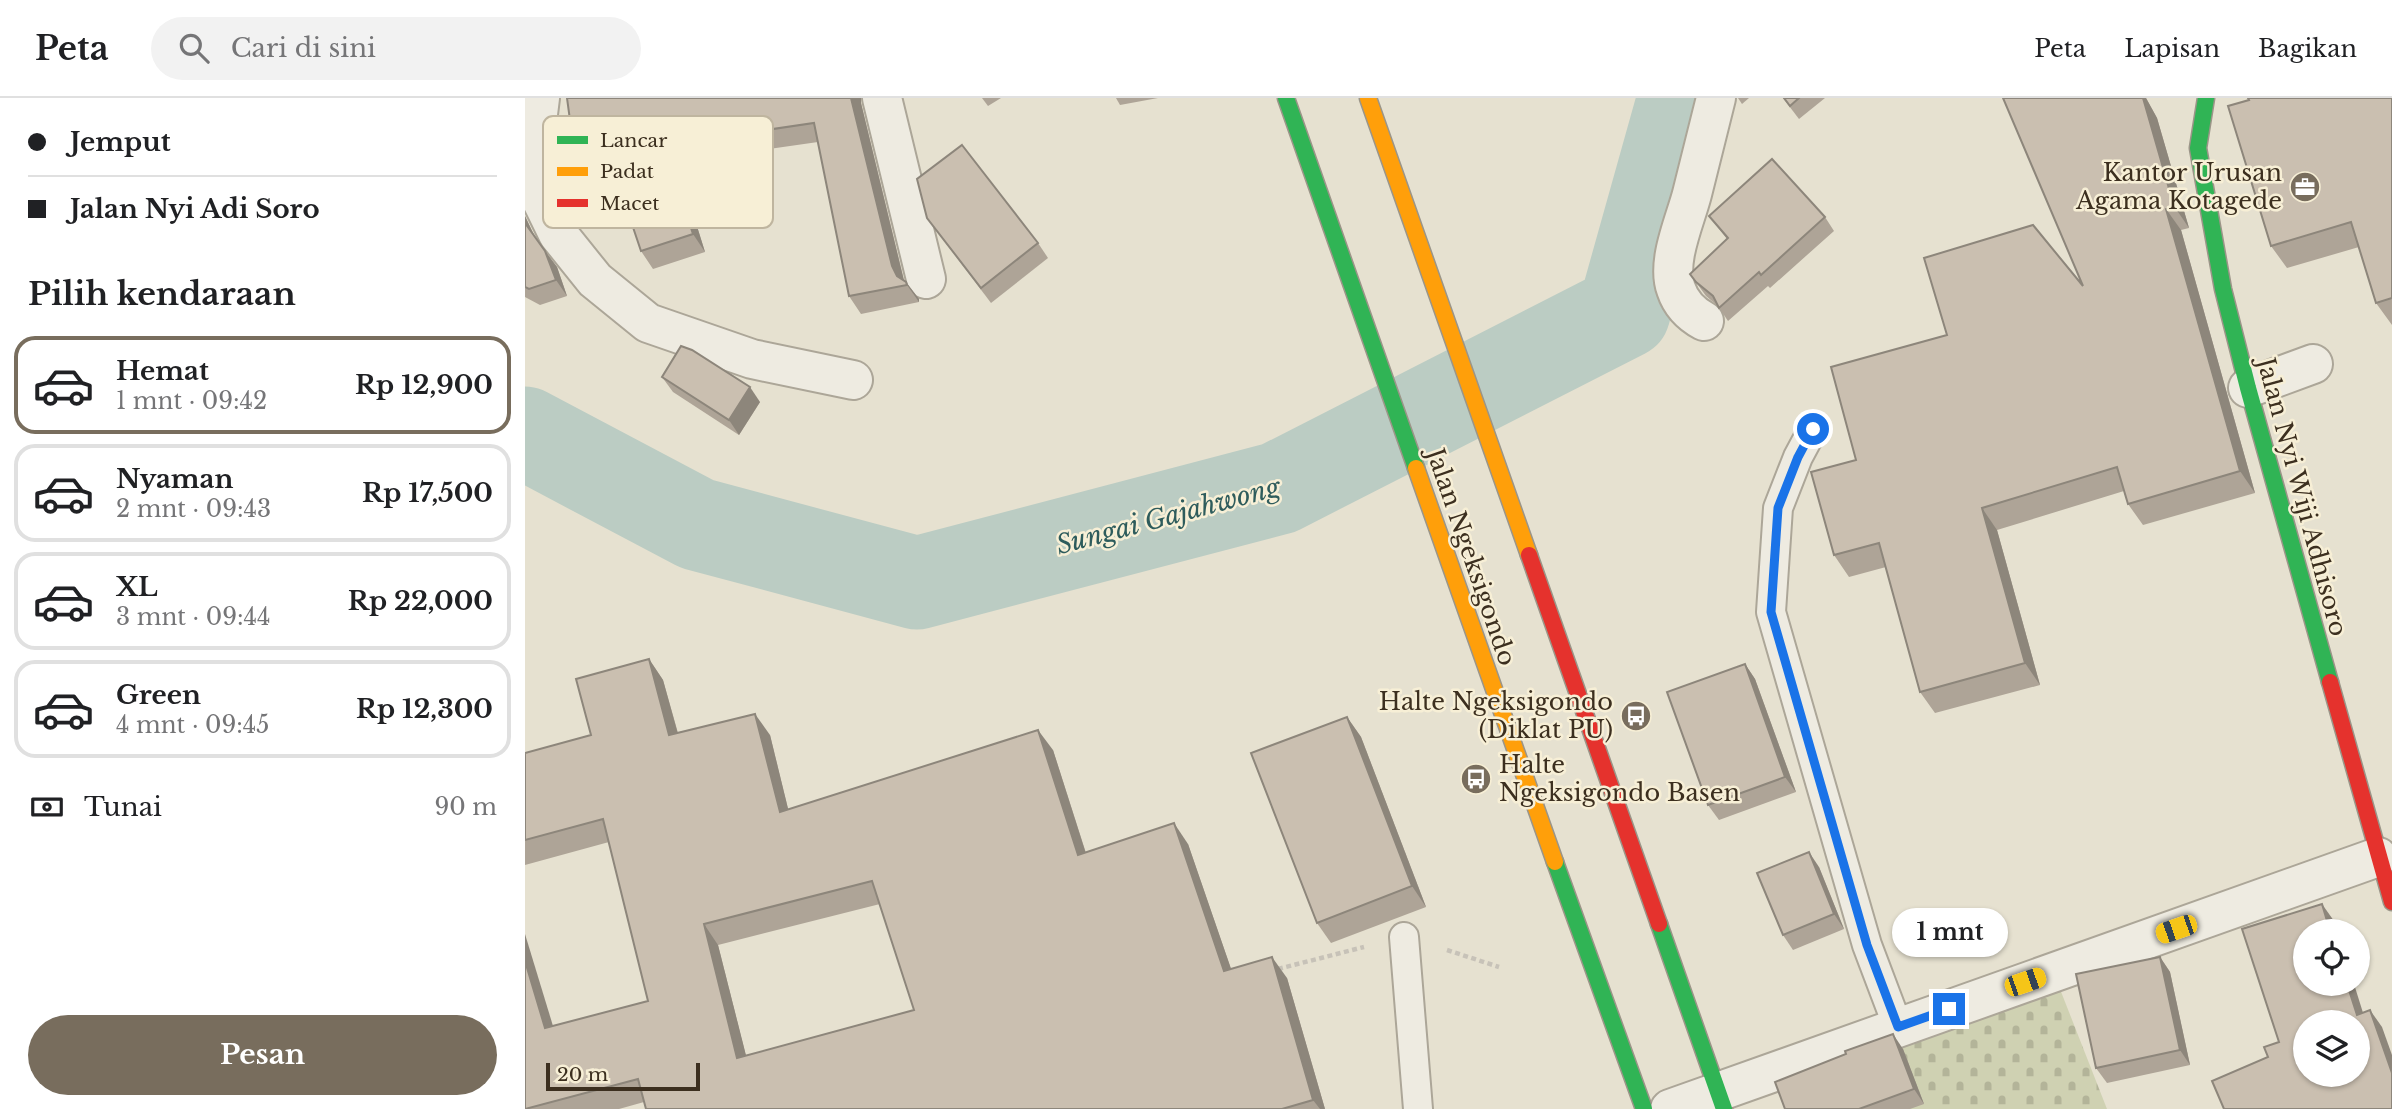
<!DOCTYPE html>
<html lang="id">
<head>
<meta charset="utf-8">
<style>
	:root { --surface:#fff; --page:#f2f2f2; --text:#202124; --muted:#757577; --line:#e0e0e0; --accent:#786d5d }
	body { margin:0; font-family:"Libre Baskerville",serif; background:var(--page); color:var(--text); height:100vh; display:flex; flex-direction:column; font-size:26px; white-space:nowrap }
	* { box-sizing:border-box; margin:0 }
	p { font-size:23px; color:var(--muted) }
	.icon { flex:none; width:38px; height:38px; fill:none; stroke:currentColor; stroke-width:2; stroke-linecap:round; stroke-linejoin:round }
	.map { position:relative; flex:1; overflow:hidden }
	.side { display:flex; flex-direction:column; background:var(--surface); width:525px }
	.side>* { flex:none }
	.banner { display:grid; align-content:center; height:154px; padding:0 28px; background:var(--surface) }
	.tools { position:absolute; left:1768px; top:821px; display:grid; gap:14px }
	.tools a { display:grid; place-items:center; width:77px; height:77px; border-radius:50%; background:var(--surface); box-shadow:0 2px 5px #0004; font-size:35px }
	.scale { position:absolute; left:21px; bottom:18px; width:154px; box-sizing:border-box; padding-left:7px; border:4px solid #3c2f1f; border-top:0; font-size:19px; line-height:24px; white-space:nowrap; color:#3c2f1f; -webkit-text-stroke:5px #f7efd6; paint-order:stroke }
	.end { position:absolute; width:32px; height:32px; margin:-16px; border:9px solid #1a73e8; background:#fff; box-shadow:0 0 0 4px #fff }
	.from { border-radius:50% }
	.bubble { position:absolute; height:49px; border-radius:24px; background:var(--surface); box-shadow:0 2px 5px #0004; font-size:23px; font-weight:800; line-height:49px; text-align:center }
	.car { position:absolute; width:21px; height:42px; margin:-21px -10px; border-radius:9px; box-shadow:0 0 5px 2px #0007; background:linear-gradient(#f5c518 24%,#345 0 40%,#f5c518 0 76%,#345 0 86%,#f5c518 0) }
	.banner b { display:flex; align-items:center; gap:24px; height:66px; font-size:26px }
	.banner b+b { border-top:2px solid var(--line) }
	.banner i { width:18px; height:18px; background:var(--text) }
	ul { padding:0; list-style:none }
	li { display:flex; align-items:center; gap:21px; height:98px; margin:0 14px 10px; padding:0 14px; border:4px solid var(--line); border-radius:21px }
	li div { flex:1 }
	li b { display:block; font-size:26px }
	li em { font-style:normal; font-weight:800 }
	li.current { border-color:var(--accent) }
	li>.icon { width:63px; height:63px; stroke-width:1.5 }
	h2 { padding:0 28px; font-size:32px; line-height:84px }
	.pay { display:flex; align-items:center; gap:18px; height:77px; padding:0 28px; font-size:26px }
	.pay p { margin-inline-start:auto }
	.cta { display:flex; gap:14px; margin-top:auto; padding:14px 28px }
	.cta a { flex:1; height:80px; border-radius:42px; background:var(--accent); color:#fff; font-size:28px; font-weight:800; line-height:80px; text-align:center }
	header { display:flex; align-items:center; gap:42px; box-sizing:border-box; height:98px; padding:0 35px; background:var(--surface); border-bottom:2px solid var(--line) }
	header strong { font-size:33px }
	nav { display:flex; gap:38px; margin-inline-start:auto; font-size:24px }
	.search { width:490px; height:63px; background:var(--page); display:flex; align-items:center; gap:18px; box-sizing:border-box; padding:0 24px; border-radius:38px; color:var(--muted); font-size:26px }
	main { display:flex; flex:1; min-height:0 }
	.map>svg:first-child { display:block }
	.cemetery { fill:url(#cemetery-stones) }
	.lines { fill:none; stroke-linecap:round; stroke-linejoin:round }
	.river { stroke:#bbccc3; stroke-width:93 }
	.lane-casing { stroke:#aca698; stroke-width:32 }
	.street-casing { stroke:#aca698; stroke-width:42 }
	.fast-casing { stroke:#9b9588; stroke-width:19 }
	.slow-casing { stroke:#9b9588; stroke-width:19 }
	.jam-casing { stroke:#9b9588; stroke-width:19 }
	.path { stroke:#c7c2b8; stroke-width:4.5; stroke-dasharray:5 3.5; stroke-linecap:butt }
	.lane { stroke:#eeebe1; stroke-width:28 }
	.street { stroke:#eeebe1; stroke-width:38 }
	.fast { stroke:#30b455; stroke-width:16 }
	.slow { stroke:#ff9f0a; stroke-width:16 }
	.jam { stroke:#e5322d; stroke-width:16 }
	.wall { fill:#aea497; fill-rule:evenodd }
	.shaded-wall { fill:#8d867b }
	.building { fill:#cabfb0; stroke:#8d867b; stroke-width:2; fill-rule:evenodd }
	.route { stroke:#1a73e8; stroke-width:9 }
	.labels { text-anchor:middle; stroke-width:5; stroke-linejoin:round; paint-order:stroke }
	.poi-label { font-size:24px; fill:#3c2f1f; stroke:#f7efd6; text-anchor:end }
	.street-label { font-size:24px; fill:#3c2f1f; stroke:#f7efd6 }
	.water-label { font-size:26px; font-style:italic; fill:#2e5c5c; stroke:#f7efd6 }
	.key { fill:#f7efd6; stroke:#bfb59f; stroke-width:2 }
	.key-label { font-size:19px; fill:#3c2f1f }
</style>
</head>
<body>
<header>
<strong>Peta</strong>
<div class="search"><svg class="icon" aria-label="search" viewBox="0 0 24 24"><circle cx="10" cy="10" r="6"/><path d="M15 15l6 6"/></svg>Cari di sini</div>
<nav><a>Peta</a><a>Lapisan</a><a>Bagikan</a></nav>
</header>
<main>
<section class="side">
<div class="banner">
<b><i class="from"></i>Jemput</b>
<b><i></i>Jalan Nyi Adi Soro</b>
</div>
<h2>Pilih kendaraan</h2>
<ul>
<li class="current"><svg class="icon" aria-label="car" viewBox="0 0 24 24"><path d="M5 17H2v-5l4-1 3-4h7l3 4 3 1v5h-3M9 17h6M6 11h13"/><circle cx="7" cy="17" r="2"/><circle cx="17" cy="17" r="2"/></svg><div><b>Hemat</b><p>1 mnt · 09:42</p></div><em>Rp 12,900</em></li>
<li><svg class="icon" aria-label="car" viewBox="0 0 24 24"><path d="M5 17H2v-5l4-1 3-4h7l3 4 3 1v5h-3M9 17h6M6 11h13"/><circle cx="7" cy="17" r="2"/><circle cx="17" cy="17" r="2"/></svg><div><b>Nyaman</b><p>2 mnt · 09:43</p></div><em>Rp 17,500</em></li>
<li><svg class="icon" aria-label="car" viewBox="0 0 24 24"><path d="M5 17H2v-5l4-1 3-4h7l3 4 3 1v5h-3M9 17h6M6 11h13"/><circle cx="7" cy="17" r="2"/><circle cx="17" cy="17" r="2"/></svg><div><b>XL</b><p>3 mnt · 09:44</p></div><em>Rp 22,000</em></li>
<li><svg class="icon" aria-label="car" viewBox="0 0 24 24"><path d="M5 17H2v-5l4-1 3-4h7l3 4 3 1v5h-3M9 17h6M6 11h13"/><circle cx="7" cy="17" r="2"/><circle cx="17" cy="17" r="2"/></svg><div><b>Green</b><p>4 mnt · 09:45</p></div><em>Rp 12,300</em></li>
</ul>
<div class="pay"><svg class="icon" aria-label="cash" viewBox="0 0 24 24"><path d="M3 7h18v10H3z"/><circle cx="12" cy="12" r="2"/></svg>Tunai<p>90 m</p></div>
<div class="cta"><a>Pesan</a></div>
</section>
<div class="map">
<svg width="1867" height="1011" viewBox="0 0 1867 1011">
	<defs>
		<pattern id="cemetery-stones" width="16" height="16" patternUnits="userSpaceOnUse" patternTransform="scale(1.75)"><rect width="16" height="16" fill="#cfd1b2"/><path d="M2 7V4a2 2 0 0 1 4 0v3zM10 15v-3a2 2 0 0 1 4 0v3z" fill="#b3b499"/></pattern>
	</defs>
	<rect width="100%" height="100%" fill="#e6e1d0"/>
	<path class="cemetery" d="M1533,886L1582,1011H1340L1322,968Z"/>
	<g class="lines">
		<path class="river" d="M0,335L172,426L392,485L754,390L1099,214L1159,0"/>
		<g class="lane-casing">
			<g id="lane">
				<path d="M1288,331L1273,359L1253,410L1246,514L1342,847L1373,929"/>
				<path d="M879,839L893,1011"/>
			</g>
		</g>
		<g class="street-casing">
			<g id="street">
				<path d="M15,0L9,48L11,91L33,136L70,182L123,225L227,261L328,282"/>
				<path d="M357,0L401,181"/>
				<path d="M1179,223C1166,216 1156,206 1151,191C1141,164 1160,123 1167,96C1175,64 1183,32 1191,0"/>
				<path d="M1723,290L1788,266"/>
				<path d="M1145,1011L1853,759"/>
			</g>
		</g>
		<g class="fast-casing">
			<g id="fast">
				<path d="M761,0L891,370"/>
				<path d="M1681,0L1673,50L1698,191L1723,290L1805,584"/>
				<path d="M1030,764L1119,1011"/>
				<path d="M1134,826L1199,1011"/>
			</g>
		</g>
		<g class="slow-casing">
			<g id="slow">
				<path d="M843,0L1004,457"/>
				<path d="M891,370L1030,764"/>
			</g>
		</g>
		<g class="jam-casing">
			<g id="jam">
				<path d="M1004,457L1134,826"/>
				<path d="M1805,584L1867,804"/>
			</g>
		</g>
		<g class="path">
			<path d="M922,852L974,869"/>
			<path d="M753,871L839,849"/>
		</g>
		<use href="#lane" class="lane"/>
		<use href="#street" class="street"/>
		<use href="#fast" class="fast"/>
		<use href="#slow" class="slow"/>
		<use href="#jam" class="jam"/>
	</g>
	<g class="wall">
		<path d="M457,0H476L463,8Z"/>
		<path d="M591,0H633L595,7Z"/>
		<path d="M1213,0H1224L1217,6Z"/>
		<path d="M1258,0H1300L1274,21Z"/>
		<path d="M1478,0H1621L1632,20L1664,130L1656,132L1730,395L1618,427L1603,406L1599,393L1472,432L1515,587L1410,615L1395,594L1361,469L1324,479L1309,457L1331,362L1422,237L1558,188Z"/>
		<path d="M1867,0V227L1851,205L1834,149L1762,170L1746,148L1724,2Z"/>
		<path d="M336,5L379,182L381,184L394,201V204L336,216L324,198L293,44L152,64L180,154L128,171L116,153L89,73L63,77L50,59Z"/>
		<path d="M0,118L11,141L32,169L42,198L15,207L0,199Z"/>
		<path d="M1184,118L1300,119L1309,133L1245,190L1243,188L1203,223L1193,208L1181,198L1165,176L1202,141Z"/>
		<path d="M402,120L513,145L523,160L466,205Z"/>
		<path d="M137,279L235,304L214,337L148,294Z"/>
		<path d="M124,561L138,582L153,635L245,637L263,711L528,652L561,755L663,746L706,871L762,880L800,1011H121L119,1004L94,1011H0L28,928L123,903L84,744L0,767V655L66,637ZM355,806L389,912L221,958L193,847Z"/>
		<path d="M1220,566L1230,581L1271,694L1194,722L1183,707Z"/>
		<path d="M822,619L836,639L901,809L806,845L792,825Z"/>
		<path d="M1294,769L1319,831L1268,852L1258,837Z"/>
		<path d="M1635,859L1645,874L1665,967L1582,985L1571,970Z"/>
		<path d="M1378,951L1399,1006L1385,1011H1260Z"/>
	</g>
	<g class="shaded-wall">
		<path d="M326,0H336V5L380,187L372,178L367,168Z"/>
		<path d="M1618,0H1621L1632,20L1664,130L1649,108Z"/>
		<path d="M139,47L152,64L180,154L168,136Z"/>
		<path d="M1641,111L1656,132L1730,395L1715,373Z"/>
		<path d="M0,118L13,146L0,125Z"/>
		<path d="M20,153L32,169L42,198L31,182Z"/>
		<path d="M381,184L394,201V204L382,187Z"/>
		<path d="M225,289L235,304L214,337L204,322Z"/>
		<path d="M1457,410L1472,432L1515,587L1500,565Z"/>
		<path d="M124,561L138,582L159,658L144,637Z"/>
		<path d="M1220,566L1230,581L1271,694L1260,679Z"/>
		<path d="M230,616L245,637L269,735L255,714Z"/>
		<path d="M822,619L836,639L901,809L887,788Z"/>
		<path d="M513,632L528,652L568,778L553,757Z"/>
		<path d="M649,725L663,746L714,894L699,873Z"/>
		<path d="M1284,754L1294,769L1319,831L1309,816Z"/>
		<path d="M1797,806L1809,823L1812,833H1805Z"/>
		<path d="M179,826L193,847L227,981L212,960Z"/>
		<path d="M0,836L35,951L20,930L0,863Z"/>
		<path d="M747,859L762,880L800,1011H795L788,1002Z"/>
		<path d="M1635,859L1645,874L1665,967L1655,952Z"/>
		<path d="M1822,886H1829L1844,934L1832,917Z"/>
		<path d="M1845,912L1857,929L1867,957V975Z"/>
		<path d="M1368,936L1378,951L1399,1006L1389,991Z"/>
	</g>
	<g class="building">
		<path d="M42,0H326L367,168L372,178L381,184L382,187L324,198L289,25L139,47L168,136L116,153L83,55L50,59Z"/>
		<path d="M1259,0H1274L1265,8Z"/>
		<path d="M1478,0H1618L1649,108L1641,111L1715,373L1603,406L1592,369L1457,410L1500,565L1395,594L1354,445L1309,457L1286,374L1331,362L1306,269L1422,237L1399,160L1508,127L1558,188Z"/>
		<path d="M1723,0H1867V200L1851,205L1826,124L1746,148L1703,8L1724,2Z"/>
		<path d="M437,47L513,145L456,190L402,120L392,81Z"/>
		<path d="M1247,61L1300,119L1236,177L1234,174L1194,210L1188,198L1171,184L1165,176L1203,140L1184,118Z"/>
		<path d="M0,125L20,153L31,182L4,191L0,189Z"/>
		<path d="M156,248L167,252L225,289L204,322L137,279Z"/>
		<path d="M124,561L144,637L230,616L255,714L513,632L553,757L649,725L699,873L747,859L788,1002L757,1011H121L113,981L0,1011V863L20,930L123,903L78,721L0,742V655L66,637L51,581ZM347,783L389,912L212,960L179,826Z"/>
		<path d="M1220,566L1260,679L1183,707L1142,594Z"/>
		<path d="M822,619L887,788L792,825L726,655Z"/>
		<path d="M1284,754L1309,816L1258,837L1232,775Z"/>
		<path d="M1797,806L1805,833H1780V886H1822L1832,917L1845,912L1867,975V1011H1699L1687,983L1743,959L1739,949L1754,944L1717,831ZM1780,924H1832V976H1780Z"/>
		<path d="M1635,859L1655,952L1571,970L1551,876Z"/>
		<path d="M1368,936L1389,991L1334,1011H1260L1250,984L1321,956L1320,953Z"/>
	</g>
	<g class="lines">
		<path class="route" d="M1288,331L1273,359L1253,410L1246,514L1342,847L1373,929L1424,911"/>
	</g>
	<defs>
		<g id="office-disc" transform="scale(1.575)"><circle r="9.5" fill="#786d5d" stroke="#f7efd6"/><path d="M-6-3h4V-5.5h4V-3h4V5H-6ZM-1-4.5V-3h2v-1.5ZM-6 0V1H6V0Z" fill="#fff"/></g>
		<g id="bus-disc" transform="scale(1.575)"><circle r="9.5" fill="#786d5d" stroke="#f7efd6"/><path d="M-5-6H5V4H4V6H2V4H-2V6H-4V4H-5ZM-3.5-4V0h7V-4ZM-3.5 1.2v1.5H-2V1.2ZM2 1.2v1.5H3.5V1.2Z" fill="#fff"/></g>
	</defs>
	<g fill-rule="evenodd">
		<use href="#office-disc" x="1780" y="89"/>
		<use href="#bus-disc" x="1111" y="618"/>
		<use href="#bus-disc" x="951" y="681"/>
	</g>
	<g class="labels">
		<g class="poi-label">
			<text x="1757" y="83">Kantor Urusan<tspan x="1757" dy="28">Agama Kotagede</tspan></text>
			<text x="1088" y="612">Halte Ngeksigondo<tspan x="1088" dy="28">(Diklat PU)</tspan></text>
			<text x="974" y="675" text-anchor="start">Halte<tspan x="974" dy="28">Ngeksigondo Basen</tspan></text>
		</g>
		<g class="street-label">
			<text transform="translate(1777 399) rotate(75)" y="8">Jalan Nyi Wiji Adhisoro</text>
			<text transform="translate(946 459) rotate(71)" y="8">Jalan Ngeksigondo</text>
		</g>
		<g class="water-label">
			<text transform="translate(643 418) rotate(-15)" y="9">Sungai Gajahwong</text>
		</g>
	</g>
	<rect x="18" y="18" width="230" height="112" rx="10" class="key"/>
	<rect x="32" y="38" width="31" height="8" fill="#30b455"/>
	<rect x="32" y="69" width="31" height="9" fill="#ff9f0a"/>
	<rect x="32" y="101" width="31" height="8" fill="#e5322d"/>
	<g class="key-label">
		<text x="75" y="49">Lancar</text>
		<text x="75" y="80">Padat</text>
		<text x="75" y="112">Macet</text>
	</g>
</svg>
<div class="tools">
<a><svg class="icon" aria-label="locate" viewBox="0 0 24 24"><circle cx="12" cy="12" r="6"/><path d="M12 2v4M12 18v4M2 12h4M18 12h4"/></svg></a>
<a><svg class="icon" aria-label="layers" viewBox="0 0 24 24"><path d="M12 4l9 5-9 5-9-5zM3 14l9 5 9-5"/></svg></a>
</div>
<div class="scale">20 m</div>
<i class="end from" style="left:1288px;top:331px"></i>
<i class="end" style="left:1424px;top:911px"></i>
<div class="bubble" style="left:1367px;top:810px;width:116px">1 mnt</div>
<i class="car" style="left:1651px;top:831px;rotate:251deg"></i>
<i class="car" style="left:1500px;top:884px;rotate:71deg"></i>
</div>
</main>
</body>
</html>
